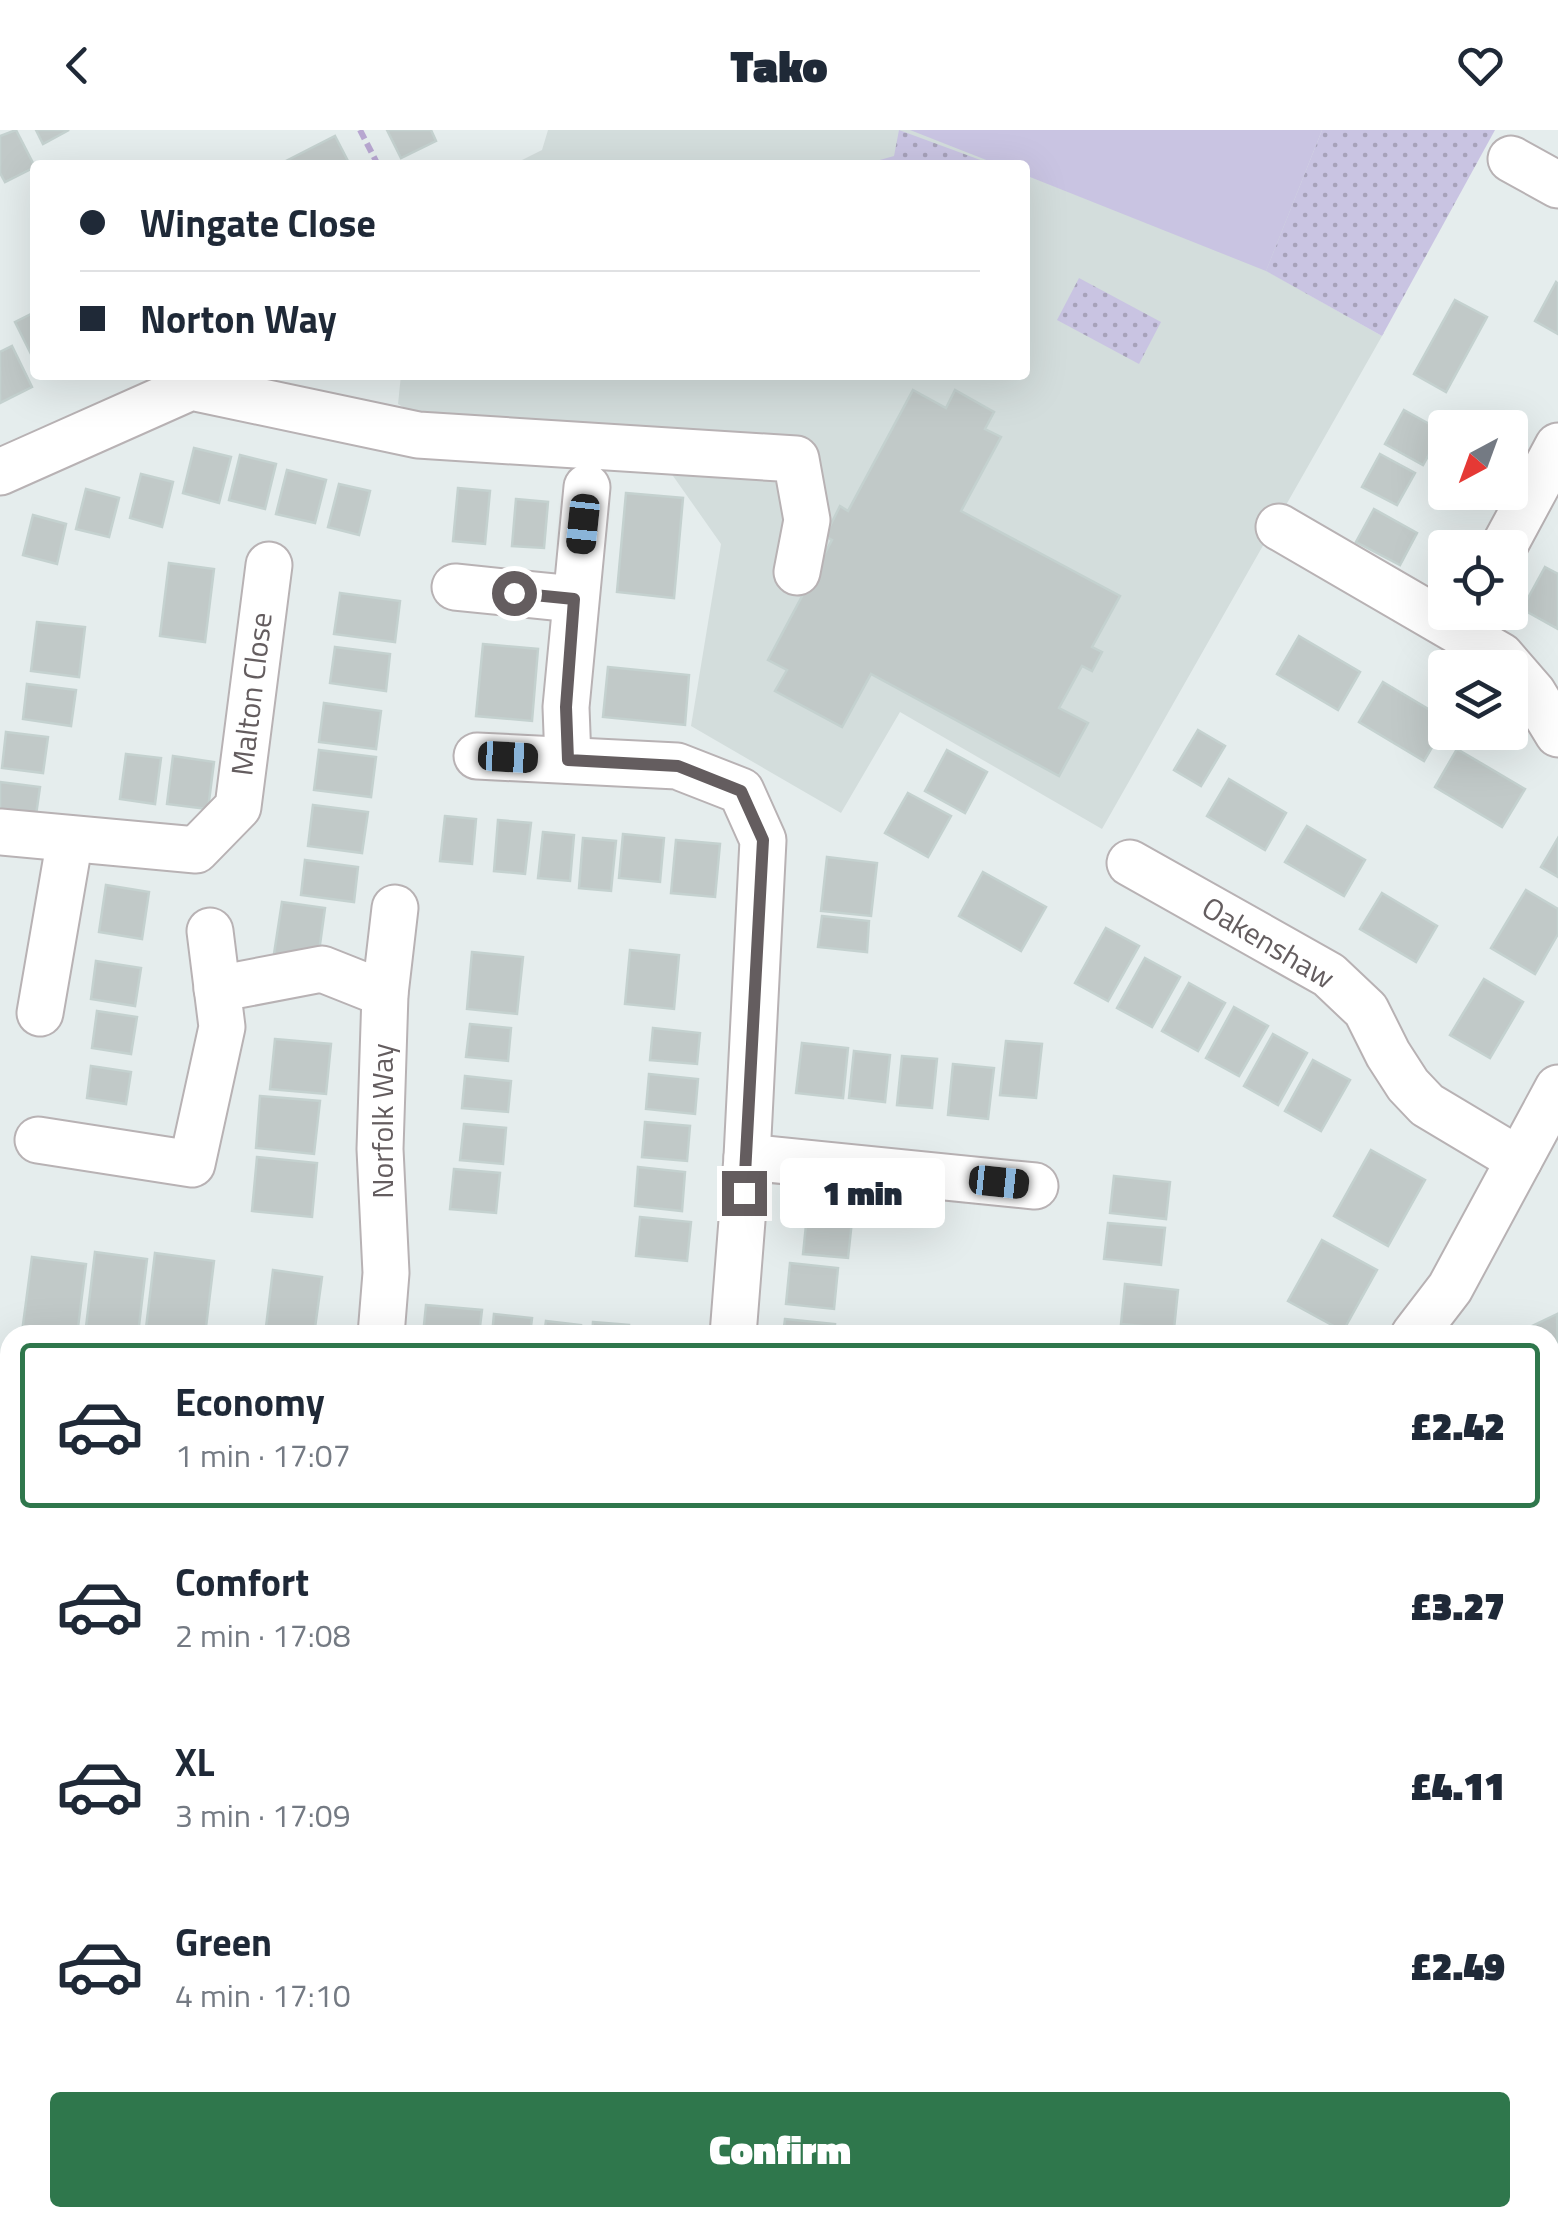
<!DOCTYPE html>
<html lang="en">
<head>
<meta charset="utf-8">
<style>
	:root { --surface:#fff; --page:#f6f6f7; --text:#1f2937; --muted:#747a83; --line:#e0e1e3; --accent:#2f774c }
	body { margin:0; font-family:"Titillium Web",sans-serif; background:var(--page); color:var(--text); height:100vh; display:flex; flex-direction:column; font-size:38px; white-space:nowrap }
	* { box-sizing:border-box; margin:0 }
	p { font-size:32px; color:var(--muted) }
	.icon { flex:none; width:55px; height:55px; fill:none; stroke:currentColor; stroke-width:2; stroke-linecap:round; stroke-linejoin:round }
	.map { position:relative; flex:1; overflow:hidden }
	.side { position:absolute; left:0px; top:1195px; width:1560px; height:902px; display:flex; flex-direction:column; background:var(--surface); border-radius:30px 30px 0 0; box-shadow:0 10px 40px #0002 }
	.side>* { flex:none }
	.top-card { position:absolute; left:30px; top:30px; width:1000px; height:220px; border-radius:10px; box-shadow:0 10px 40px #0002; display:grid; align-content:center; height:220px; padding:0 50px; background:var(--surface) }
	.needle { width:65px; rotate:221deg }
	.tools { position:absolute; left:1428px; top:280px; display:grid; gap:20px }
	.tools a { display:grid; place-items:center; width:100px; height:100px; border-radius:10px; background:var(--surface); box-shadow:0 10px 40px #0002; font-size:50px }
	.end { position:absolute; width:45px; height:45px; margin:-22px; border:12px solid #645d5f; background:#fff; box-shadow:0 0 0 5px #fff }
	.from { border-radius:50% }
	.bubble { position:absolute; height:70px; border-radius:10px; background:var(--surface); box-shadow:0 10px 40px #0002; font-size:32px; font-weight:800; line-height:70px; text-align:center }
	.car { position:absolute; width:30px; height:60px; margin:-30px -15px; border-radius:12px; box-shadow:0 0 8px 2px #0007; background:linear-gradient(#222 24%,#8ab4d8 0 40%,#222 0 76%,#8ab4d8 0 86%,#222 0) }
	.top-card b { display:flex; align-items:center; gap:35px; height:95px; font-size:38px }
	.top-card b+b { border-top:2px solid var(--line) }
	.top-card i { width:25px; height:25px; background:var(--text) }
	ul { padding:18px 0 0; list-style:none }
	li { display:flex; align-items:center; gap:30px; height:165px; margin:0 20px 15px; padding:0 30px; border:5px solid transparent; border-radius:10px }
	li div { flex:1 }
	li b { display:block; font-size:38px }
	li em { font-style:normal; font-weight:800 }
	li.current { border-color:var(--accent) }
	li>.icon { width:90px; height:90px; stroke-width:1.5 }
	.action { display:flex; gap:20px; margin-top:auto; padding:20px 50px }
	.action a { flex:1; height:115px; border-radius:10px; background:var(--accent); color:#fff; font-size:40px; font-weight:800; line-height:115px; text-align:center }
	header { display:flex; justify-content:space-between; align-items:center; height:130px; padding:0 50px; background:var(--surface); font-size:45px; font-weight:800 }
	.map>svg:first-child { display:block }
	.education { fill:#d3dddc }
	.green { fill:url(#green-dots) }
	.forest { fill:url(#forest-firs) }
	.pitch { fill:#c9c4e2 }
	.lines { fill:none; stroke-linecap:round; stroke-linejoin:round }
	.stream { stroke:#f6adca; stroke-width:11 }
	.building { fill:#c1c9c8; stroke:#c4d1cf; stroke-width:2.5 }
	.minor-casing { stroke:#b8b2b4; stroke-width:49 }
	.path { stroke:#b8a7d1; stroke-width:6; stroke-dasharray:10 5; stroke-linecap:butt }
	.minor { stroke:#fff; stroke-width:45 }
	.route { stroke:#645d5f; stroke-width:12 }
	.labels { text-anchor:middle; stroke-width:8; stroke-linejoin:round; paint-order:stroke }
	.street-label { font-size:30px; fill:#645d5f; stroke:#fff }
</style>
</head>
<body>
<header><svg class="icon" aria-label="back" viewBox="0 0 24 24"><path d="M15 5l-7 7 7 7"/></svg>Tako<svg class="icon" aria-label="heart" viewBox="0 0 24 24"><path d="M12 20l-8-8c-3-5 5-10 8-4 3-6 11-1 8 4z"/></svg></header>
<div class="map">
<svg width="1558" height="2096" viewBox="0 0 1558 2096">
	<defs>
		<pattern id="green-dots" width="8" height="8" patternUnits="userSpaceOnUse" patternTransform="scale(2.5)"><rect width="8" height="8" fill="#c9c4e2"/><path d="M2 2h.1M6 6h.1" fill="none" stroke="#a7a2ba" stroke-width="1.8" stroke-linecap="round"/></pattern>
		<pattern id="forest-firs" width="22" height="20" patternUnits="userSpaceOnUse" patternTransform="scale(2.5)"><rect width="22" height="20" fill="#c9c4e2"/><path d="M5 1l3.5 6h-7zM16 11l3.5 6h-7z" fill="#a7a2ba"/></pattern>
	</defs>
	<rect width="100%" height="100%" fill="#e5eded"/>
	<path class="education" d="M548,0H1322L1267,141L1382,206L1102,699L900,582L841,683L691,596L721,414L659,326L422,288L398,274L401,245H1025V35H512L542,20Z"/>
	<g class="green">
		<path d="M899,0L994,35H862L894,26Z"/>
		<path d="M1322,0H1495L1382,206L1266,141Z"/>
		<path d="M1079,148L1161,192L1139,234L1057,190Z"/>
	</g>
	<g class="forest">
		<path d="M1558,1417V1769L1550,1770V1418Z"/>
		<path d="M156,2088H986L974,2096H93Z"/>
	</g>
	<path class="pitch" d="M910,0H1322L1266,141L1025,45V35H999Z"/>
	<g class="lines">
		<g class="stream">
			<path d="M1550,1573L1558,1575"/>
			<path d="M604,2088L632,2096"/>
			<path d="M514,2096L545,2088"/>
			<path d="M678,2096L694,2088"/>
		</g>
	</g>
	<g class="building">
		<path d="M16,0L35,37L5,52L0,43V6Z"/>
		<path d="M36,0H69L43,14Z"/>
		<path d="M387,0H431L436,11L401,28Z"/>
		<path d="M335,6L350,35H278Z"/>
		<path d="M1556,152L1558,154V204L1535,191Z"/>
		<path d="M1455,170L1487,187L1446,262L1414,244Z"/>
		<path d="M35,182V232L15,192Z"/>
		<path d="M12,216L32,257L0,273V222Z"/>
		<path d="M913,260L946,278L955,260L994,282L985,299L1001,307L961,381L1120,466L1092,517L1102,522L1092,541L1082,536L1059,578L1088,593L1059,646L871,544L842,597L775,561L787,540L768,530L832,410L825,406L840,376L848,381Z"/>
		<path d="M1404,280L1442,301L1423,335L1385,314Z"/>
		<path d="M194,318L231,327L219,373L183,363Z"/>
		<path d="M1380,324L1415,343L1397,375L1362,357Z"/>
		<path d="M240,325L276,334L265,379L229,370Z"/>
		<path d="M287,340L326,350L315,393L276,384Z"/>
		<path d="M141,344L173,352L162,397L130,388Z"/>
		<path d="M339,354L370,361L359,405L328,397Z"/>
		<path d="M458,358L490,361L485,414L453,411Z"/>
		<path d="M86,359L119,368L109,407L76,399Z"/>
		<path d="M626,363L683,368L674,468L617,462Z"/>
		<path d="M516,369L548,372L544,418L512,416Z"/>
		<path d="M1374,379L1417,403L1400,435L1356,412Z"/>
		<path d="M33,385L66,394L57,434L23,425Z"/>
		<path d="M169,433L214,439L205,512L160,506Z"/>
		<path d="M1545,437L1558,444V499L1522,479Z"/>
		<path d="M340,463L400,471L395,512L334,504Z"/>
		<path d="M37,492L85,497L79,547L31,541Z"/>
		<path d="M1299,506L1360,542L1338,580L1277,544Z"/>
		<path d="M483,514L538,519L532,591L476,586Z"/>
		<path d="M335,517L390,524L386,561L330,553Z"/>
		<path d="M608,537L689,545L685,595L603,587Z"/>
		<path d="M1383,552L1445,589V595L1424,631L1359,592Z"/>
		<path d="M27,554L76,560L71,596L23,589Z"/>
		<path d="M324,573L381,581L376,619L319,612Z"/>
		<path d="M1198,600L1225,616L1201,656L1174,640Z"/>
		<path d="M6,602L48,607L43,643L2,638Z"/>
		<path d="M1457,619L1525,659L1502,697L1435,657Z"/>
		<path d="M319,620L376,627L371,667L314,660Z"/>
		<path d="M947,620L987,642L965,683L925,661Z"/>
		<path d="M126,624L161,628L155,674L120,669Z"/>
		<path d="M173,626L214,632L208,679L167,674Z"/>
		<path d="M1229,649L1286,683L1265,720L1207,686Z"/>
		<path d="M0,652L40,657L35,692L0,688Z"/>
		<path d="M908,663L951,686L928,727L885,703Z"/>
		<path d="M313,675L368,682L362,723L308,716Z"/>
		<path d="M445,686L476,689L472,734L440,731Z"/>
		<path d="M498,690L531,693L525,744L494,741Z"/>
		<path d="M1307,696L1365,730L1344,766L1285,732Z"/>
		<path d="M543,702L574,705L570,751L538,748Z"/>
		<path d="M623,704L664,708L660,752L619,748Z"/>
		<path d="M583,708L616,711L611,761L579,758Z"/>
		<path d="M1558,708V747L1541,737Z"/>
		<path d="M676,710L720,714L715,767L671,763Z"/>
		<path d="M827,727L877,733L871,786L821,781Z"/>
		<path d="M305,730L358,737L354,772L301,765Z"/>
		<path d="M983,742L1046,777L1021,821L959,786Z"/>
		<path d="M106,755L149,762L142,809L99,802Z"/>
		<path d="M1526,760L1558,779V804L1535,844L1491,818Z"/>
		<path d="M1382,763L1437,796L1416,832L1360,799Z"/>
		<path d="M282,772L325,778L318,829L274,824Z"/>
		<path d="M822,786L869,791L867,822L818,817Z"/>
		<path d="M1106,798L1139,816L1108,871L1075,853Z"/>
		<path d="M630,820L679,825L674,879L625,874Z"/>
		<path d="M472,822L523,827L517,884L467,879Z"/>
		<path d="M1145,828L1180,847L1152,897L1117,878Z"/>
		<path d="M96,831L141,838L135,876L91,869Z"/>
		<path d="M1484,849L1523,872L1490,928L1450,905Z"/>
		<path d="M1189,853L1225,873L1198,921L1162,901Z"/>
		<path d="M1234,877L1268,896L1239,946L1206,928Z"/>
		<path d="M97,881L137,887L131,924L92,918Z"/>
		<path d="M470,894L511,898L508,931L466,927Z"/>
		<path d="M653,898L700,903L697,934L650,930Z"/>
		<path d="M1273,904L1307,923L1278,975L1244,956Z"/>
		<path d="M275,909L331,914L326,964L270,959Z"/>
		<path d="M1006,911L1042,914L1036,968L1000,965Z"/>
		<path d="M802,913L848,918L843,968L796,963Z"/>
		<path d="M854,921L890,925L885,972L849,968Z"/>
		<path d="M902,926L937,929L932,978L897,975Z"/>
		<path d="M1313,930L1350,950L1321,1001L1285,981Z"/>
		<path d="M953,934L994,938L988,989L948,985Z"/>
		<path d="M91,936L131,942L126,974L87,968Z"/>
		<path d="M649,944L698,949L695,984L646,979Z"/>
		<path d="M465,946L511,951L508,982L462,978Z"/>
		<path d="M260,966L320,971L314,1024L256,1018Z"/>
		<path d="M645,992L690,996L687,1031L642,1027Z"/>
		<path d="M464,994L506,998L503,1034L460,1030Z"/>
		<path d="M1371,1020L1425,1050L1388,1116L1334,1086Z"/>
		<path d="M257,1027L317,1033L312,1087L252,1081Z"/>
		<path d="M638,1037L685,1042L682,1081L635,1076Z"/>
		<path d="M454,1039L500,1043L496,1083L450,1079Z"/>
		<path d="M1114,1046L1170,1052L1166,1089L1110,1083Z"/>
		<path d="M808,1076L853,1081L848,1128L803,1124Z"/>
		<path d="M640,1087L691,1092L687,1131L636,1126Z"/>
		<path d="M1108,1093L1165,1098L1161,1135L1104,1129Z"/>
		<path d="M1322,1110L1377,1140L1343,1201L1288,1171Z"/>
		<path d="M95,1122L147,1129L138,1204L86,1197Z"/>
		<path d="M155,1123L214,1131L205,1205L146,1198Z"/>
		<path d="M32,1127L86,1134L77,1205L22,1202Z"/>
		<path d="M790,1133L838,1138L834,1179L786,1174Z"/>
		<path d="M273,1140L322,1147L314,1205H265Z"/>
		<path d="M1125,1154L1178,1160L1174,1199L1121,1194Z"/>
		<path d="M426,1175L482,1180L479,1205H423Z"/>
		<path d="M494,1184L532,1188L530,1205H492Z"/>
		<path d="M1557,1184L1558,1241L1550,1245V1205H1526L1524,1200Z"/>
		<path d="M785,1189L835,1194L834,1205H783Z"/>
		<path d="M546,1191L581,1195L580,1205H544Z"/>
		<path d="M593,1192L629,1195L628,1205H592Z"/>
		<path d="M641,1199L680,1203V1205H640Z"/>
		<path d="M10,1368V1421L7,1423L0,1410V1373Z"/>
		<path d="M1558,1990V2036L1550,2041V1994Z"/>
		<path d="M1362,2088H1378L1382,2096H1345Z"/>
		<path d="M1402,2088H1461L1444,2096H1406Z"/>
	</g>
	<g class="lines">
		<g class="minor-casing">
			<g id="minor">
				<path d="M1511,29L1558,55"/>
				<path d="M0,342L191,257L418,305L796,329L807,390L797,442"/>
				<path d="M1279,397L1501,526L1533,563L1558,604"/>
				<path d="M1503,418L1558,316"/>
				<path d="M455,457L574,469"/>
				<path d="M477,626L677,636L741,661L763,710L747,1027L733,1205"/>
				<path d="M568,630L566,577L587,357"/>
				<path d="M0,702L196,720L238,677L269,435"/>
				<path d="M1130,733L1329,845L1366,880L1388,924L1408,955L1427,975L1519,1030"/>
				<path d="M217,859L322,839L385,864"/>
				<path d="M40,883L70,709"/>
				<path d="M38,1010L192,1034L222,897L210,801"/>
				<path d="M747,1027L1035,1056"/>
				<path d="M381,1205L386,1143L380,1019L385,864L395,778"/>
				<path d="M1414,1205L1450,1158L1558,958"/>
				<path d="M0,1293L10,1291"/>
				<path d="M0,1769L10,1792"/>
			</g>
		</g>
		<path class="path" d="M360,0L378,35"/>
		<use href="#minor" class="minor"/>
	</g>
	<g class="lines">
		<path class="route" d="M514,463L574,469L566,577L568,630L678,636L741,661L763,710L744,1063"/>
	</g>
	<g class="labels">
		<g class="street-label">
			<text transform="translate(252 564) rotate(-83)" y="10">Malton Close</text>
			<text transform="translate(1268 813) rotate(31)" y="10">Oakenshaw</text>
			<text transform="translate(383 991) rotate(-90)" y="10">Norfolk Way</text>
		</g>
	</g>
</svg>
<div class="tools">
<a><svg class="needle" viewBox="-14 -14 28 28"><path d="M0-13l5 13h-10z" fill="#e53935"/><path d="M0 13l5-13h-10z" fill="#747a83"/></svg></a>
<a><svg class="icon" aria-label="locate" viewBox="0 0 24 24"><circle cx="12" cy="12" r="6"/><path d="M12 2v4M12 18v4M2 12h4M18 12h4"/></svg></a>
<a><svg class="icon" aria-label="layers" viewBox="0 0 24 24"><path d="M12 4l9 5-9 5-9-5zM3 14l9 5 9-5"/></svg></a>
</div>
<i class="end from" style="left:514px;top:463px"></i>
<i class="end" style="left:744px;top:1063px"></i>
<div class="bubble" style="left:780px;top:1028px;width:165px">1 min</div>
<i class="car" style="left:583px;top:394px;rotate:186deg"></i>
<i class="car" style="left:508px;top:627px;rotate:93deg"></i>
<i class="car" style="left:999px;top:1052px;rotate:96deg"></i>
<div class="top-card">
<b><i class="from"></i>Wingate Close</b>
<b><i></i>Norton Way</b>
</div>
<section class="side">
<ul>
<li class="current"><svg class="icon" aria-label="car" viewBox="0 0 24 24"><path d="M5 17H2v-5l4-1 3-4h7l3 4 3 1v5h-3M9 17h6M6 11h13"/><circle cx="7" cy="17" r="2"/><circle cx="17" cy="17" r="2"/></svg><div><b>Economy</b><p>1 min · 17:07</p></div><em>£2.42</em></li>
<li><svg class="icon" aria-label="car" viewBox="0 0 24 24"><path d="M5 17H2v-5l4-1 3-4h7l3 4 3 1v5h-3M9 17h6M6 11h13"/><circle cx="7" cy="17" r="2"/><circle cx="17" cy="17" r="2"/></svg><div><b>Comfort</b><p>2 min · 17:08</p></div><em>£3.27</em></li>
<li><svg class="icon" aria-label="car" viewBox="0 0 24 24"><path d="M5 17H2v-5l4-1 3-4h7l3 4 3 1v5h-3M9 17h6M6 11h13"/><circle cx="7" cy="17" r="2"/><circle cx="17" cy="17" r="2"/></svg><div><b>XL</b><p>3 min · 17:09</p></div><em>£4.11</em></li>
<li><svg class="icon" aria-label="car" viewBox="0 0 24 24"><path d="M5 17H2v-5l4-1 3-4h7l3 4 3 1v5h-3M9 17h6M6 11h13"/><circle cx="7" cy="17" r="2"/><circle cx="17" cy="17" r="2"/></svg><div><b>Green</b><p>4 min · 17:10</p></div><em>£2.49</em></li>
</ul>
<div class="action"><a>Confirm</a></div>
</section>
</div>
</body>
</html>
